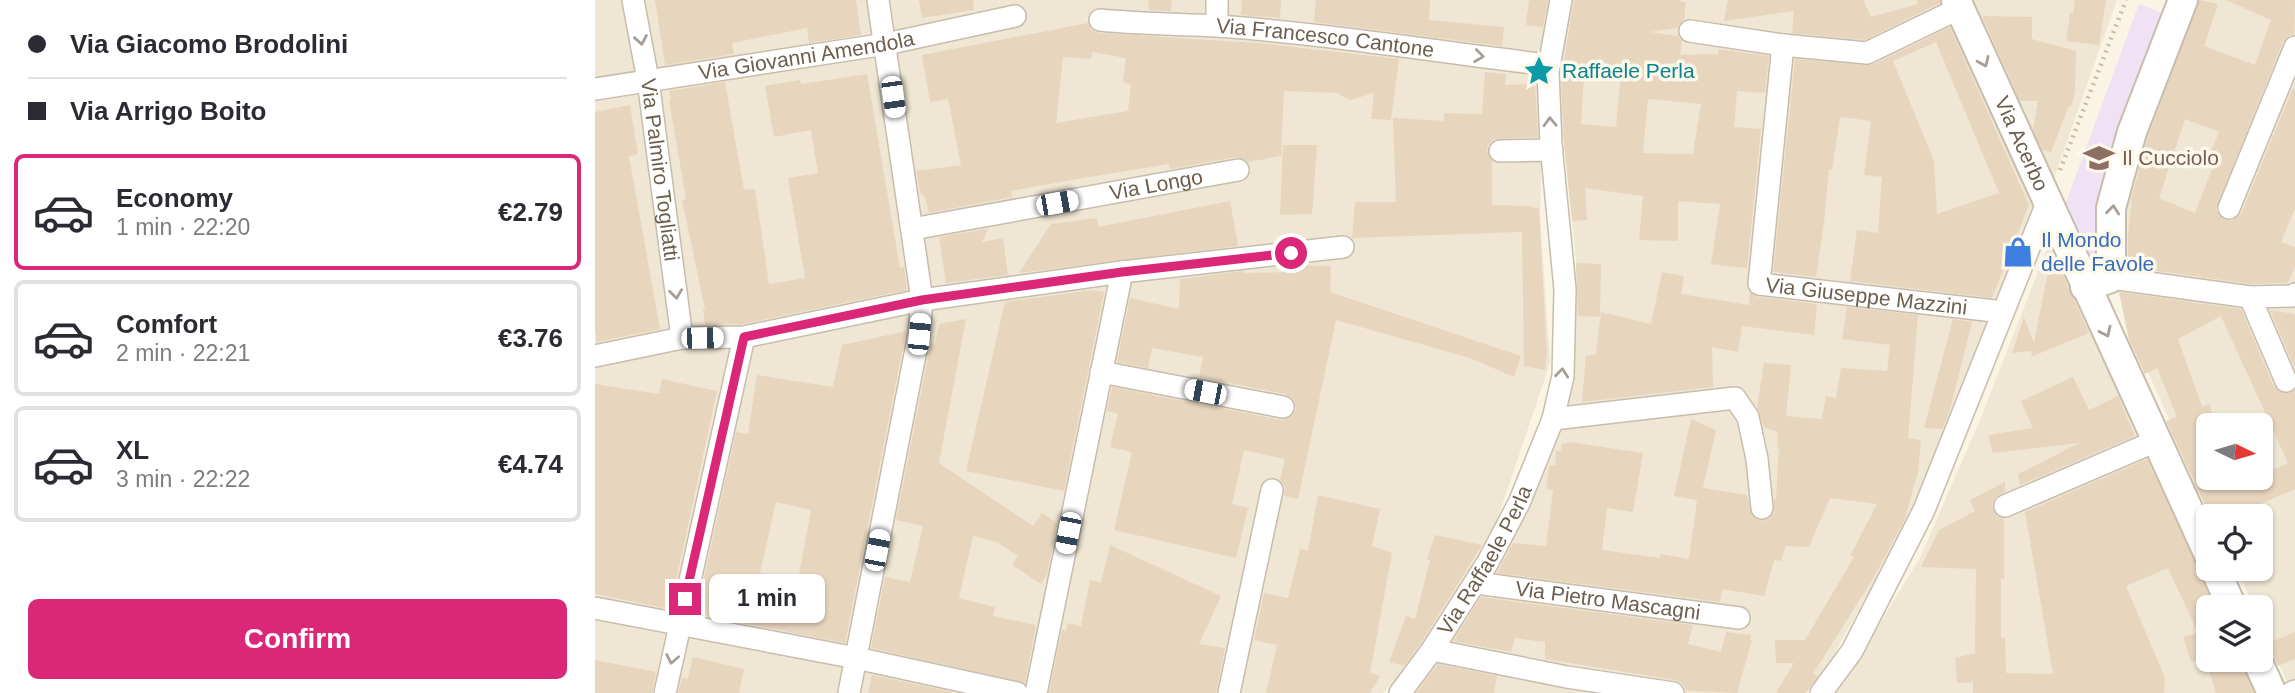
<!DOCTYPE html>
<html lang="en">
<head>
<meta charset="utf-8">
<style>
	:root { --surface:#fff; --page:#f7f7f7; --text:#2b2b33; --muted:#7c7c81; --line:#e1e1e2; --accent:#db2777 }
	body { margin:0; font-family:Arial,sans-serif; background:var(--page); color:var(--text); height:100vh; display:flex; flex-direction:column; font-size:26px; white-space:nowrap }
	* { box-sizing:border-box; margin:0 }
	p { font-size:23px; color:var(--muted) }
	.icon { flex:none; width:38px; height:38px; fill:none; stroke:currentColor; stroke-width:2; stroke-linecap:round; stroke-linejoin:round }
	.map { position:relative; flex:1; overflow:hidden }
	.details { display:flex; flex-direction:column; background:var(--surface); width:595px }
	.details>* { flex:none }
	.banner { display:grid; align-content:center; height:154px; padding:0 28px; background:var(--surface) }
	.needle { width:46px; rotate:95deg }
	.fabs { position:absolute; left:1601px; top:413px; display:grid; gap:14px }
	.fabs a { display:grid; place-items:center; width:77px; height:77px; border-radius:10px; background:var(--surface); box-shadow:0 2px 5px #0004; font-size:35px }
	.end { position:absolute; width:32px; height:32px; margin:-16px; border:9px solid #db2777; background:#fff; box-shadow:0 0 0 4px #fff }
	.from { border-radius:50% }
	.bubble { position:absolute; height:49px; border-radius:10px; background:var(--surface); box-shadow:0 2px 5px #0004; font-size:23px; font-weight:700; line-height:49px; text-align:center }
	.car { position:absolute; width:21px; height:42px; margin:-21px -10px; border-radius:9px; box-shadow:0 0 5px 2px #0007; background:linear-gradient(#fff 24%,#345 0 40%,#fff 0 76%,#345 0 86%,#fff 0) }
	.banner b { display:flex; align-items:center; gap:24px; height:66px; font-size:26px }
	.banner b+b { border-top:2px solid var(--line) }
	.banner i { width:18px; height:18px; background:var(--text) }
	ul { padding:0; list-style:none }
	li { display:flex; align-items:center; gap:21px; height:116px; margin:0 14px 10px; padding:0 14px; border:4px solid var(--line); border-radius:10px }
	li div { flex:1 }
	li b { display:block; font-size:26px }
	li em { font-style:normal; font-weight:700 }
	li.current { border-color:var(--accent) }
	li>.icon { width:63px; height:63px; stroke-width:1.5 }
	.cta { display:flex; gap:14px; margin-top:auto; padding:14px 28px }
	.cta a { flex:1; height:80px; border-radius:10px; background:var(--accent); color:#fff; font-size:28px; font-weight:700; line-height:80px; text-align:center }
	main { display:flex; flex:1; min-height:0 }
	.map>svg:first-child { display:block }
	.residential { fill:#efe6d4; fill-rule:evenodd }
	.education { fill:#f0e1f5 }
	.building { fill:#e8d5be; fill-rule:evenodd }
	.lines { fill:none; stroke-linecap:round; stroke-linejoin:round }
	.minor-casing { stroke:#c8bdad; stroke-width:24 }
	.tertiary-casing { stroke:#c8bdad; stroke-width:32 }
	.path { stroke:#cebba4; stroke-width:4.5; stroke-dasharray:2 5; stroke-linecap:butt }
	.minor { stroke:#fff; stroke-width:21 }
	.tertiary { stroke:#fff; stroke-width:28 }
	.oneway { stroke:#a79e95 }
	.route { stroke:#db2777; stroke-width:9 }
	.labels { text-anchor:middle; stroke-width:7; stroke-linejoin:round; paint-order:stroke }
	.street-label { font-size:21px; fill:#6d5e4e; stroke:#fcf8ea }
	.culture-label { font-size:21px; fill:#0d838f; stroke:#fcf8ea; text-anchor:start }
	.education-label { font-size:21px; fill:#785e54; stroke:#fcf8ea; text-anchor:start }
	.shop-label { font-size:21px; fill:#366cbe; stroke:#fcf8ea; text-anchor:start }
</style>
</head>
<body>
<main>
<section class="details">
<div class="banner">
<b><i class="from"></i>Via Giacomo Brodolini</b>
<b><i></i>Via Arrigo Boito</b>
</div>
<ul>
<li class="current"><svg class="icon" aria-label="car" viewBox="0 0 24 24"><path d="M5 17H2v-5l4-1 3-4h7l3 4 3 1v5h-3M9 17h6M6 11h13"/><circle cx="7" cy="17" r="2"/><circle cx="17" cy="17" r="2"/></svg><div><b>Economy</b><p>1 min · 22:20</p></div><em>€2.79</em></li>
<li><svg class="icon" aria-label="car" viewBox="0 0 24 24"><path d="M5 17H2v-5l4-1 3-4h7l3 4 3 1v5h-3M9 17h6M6 11h13"/><circle cx="7" cy="17" r="2"/><circle cx="17" cy="17" r="2"/></svg><div><b>Comfort</b><p>2 min · 22:21</p></div><em>€3.76</em></li>
<li><svg class="icon" aria-label="car" viewBox="0 0 24 24"><path d="M5 17H2v-5l4-1 3-4h7l3 4 3 1v5h-3M9 17h6M6 11h13"/><circle cx="7" cy="17" r="2"/><circle cx="17" cy="17" r="2"/></svg><div><b>XL</b><p>3 min · 22:22</p></div><em>€4.74</em></li>
</ul>
<div class="cta"><a>Confirm</a></div>
</section>
<div class="map">
<svg width="1700" height="693" viewBox="0 0 1700 693">
	<rect width="100%" height="100%" fill="#f9f4e4"/>
	<g class="residential">
		<path d="M0,0H962L948,82L945,215L955,363L891,553L824,653L788,693H0Z"/>
		<path d="M968,0H1354L1443,198L1317,515L1238,656L1211,693H811L932,500L980,301L981,263L971,150L964,127L962,27Z"/>
		<path d="M1365,0H1522L1454,192Z"/>
		<path d="M1601,0H1700V693H1697L1666,623V607H1659L1642,569H1666V516H1618L1544,352L1525,277L1531,199L1542,157ZM1614,425H1666V478H1614Z"/>
		<path d="M1459,231L1625,607H1614V660H1648L1663,693H1239L1252,676L1325,558L1385,420Z"/>
	</g>
	<path class="education" d="M1544,4L1573,15L1508,270L1491,272L1466,216Z"/>
	<g class="building">
		<path d="M60,0H261L266,35L214,43L212,28L137,43L139,54L70,65Z"/>
		<path d="M324,0H378L379,10L327,18Z"/>
		<path d="M553,0H577L576,11L554,10Z"/>
		<path d="M647,0H686L685,18L646,15Z"/>
		<path d="M721,0H835L834,20L909,27L907,46L719,22Z"/>
		<path d="M934,0H953L948,27L931,25Z"/>
		<path d="M979,0H1083L1091,3L1089,19L1082,28L1055,32L1083,36L1087,41L1085,55L1123,54V49L1174,56L1170,93L1142,91L1139,127L1166,129L1152,268L1116,264L1125,204L1083,201V241L1044,240L1048,196L990,188L992,220L977,221L969,144L966,78ZM989,73L1026,74L1021,127L986,124ZM1053,99L1106,104L1098,154L1048,153Z"/>
		<path d="M1133,0H1268L1276,17L1323,4L1321,0H1345V3L1270,40L1197,33L1199,11L1129,21Z"/>
		<path d="M1480,0H1511L1504,45L1471,41L1475,13H1478Z"/>
		<path d="M1604,0L1623,4L1609,46L1660,65L1676,20L1631,0H1700L1699,34L1693,36L1688,42L1621,209L1623,215L1630,220L1636,221L1646,214L1698,88L1700,89V208L1686,242L1700,247V267L1693,283L1656,284L1533,267V235L1537,196L1553,137ZM1590,119L1624,132L1615,154L1622,156L1600,213L1564,198Z"/>
		<path d="M1387,16L1437,17V39L1481,51L1480,91L1476,107L1474,106L1456,152L1447,150L1438,130L1443,101H1425Z"/>
		<path d="M493,23L497,30L504,33L663,43L804,59L796,120L776,119L779,93L755,100L742,93L689,91L686,156L653,162L641,157L575,169L574,164L482,179L416,191L417,197L334,213L330,197L325,193L321,171L366,165L353,99L335,102L327,55ZM497,52L531,58L528,82L536,85L533,111L461,123L468,57L496,59Z"/>
		<path d="M1355,27L1434,205L1397,298L1255,281L1262,230L1283,233L1287,177L1269,175L1276,121L1245,117L1237,170L1234,169L1229,223L1221,277L1178,272L1200,59L1277,65ZM1341,42L1404,193L1342,214L1339,161L1298,61Z"/>
		<path d="M890,72L911,74L910,85L940,84L943,137L899,139L893,145L892,152L897,161V205L934,206L944,209L952,353L950,370L929,366L927,232L757,238L760,202H801L798,118L849,121V113L887,114Z"/>
		<path d="M272,74L305,268L309,267L312,290L148,324L110,325L108,309H110L87,200L91,199L74,100H76L74,91L130,82L149,190L160,189L174,284L210,278L193,178L223,173L216,130L179,137L170,86L205,80L206,84Z"/>
		<path d="M35,105L43,154L34,156L65,329L2,342L0,330V112Z"/>
		<path d="M688,145H722L717,214L685,215Z"/>
		<path d="M635,201L643,246L424,273L456,224L502,218L503,227Z"/>
		<path d="M393,229L387,242L408,238L413,275L351,283L344,237Z"/>
		<path d="M1457,251L1494,333L1436,357L1437,351L1417,353L1429,317L1439,343Z"/>
		<path d="M981,263L1006,264L1005,317L983,316Z"/>
		<path d="M705,265L736,266L735,292L926,356L919,377L875,358L741,320L703,499L689,496L690,487L685,480L690,459L649,450L637,504L653,508L641,558L519,530L537,452L515,447L523,414L512,411L517,387L686,420L697,416L701,409L697,398L690,394L604,377L608,357L557,348L553,368L522,362L535,298L584,309L585,279L648,271L649,273L697,272V266Z"/>
		<path d="M1067,272L1089,276L1086,294L1154,305L1155,293L1163,297L1222,304L1219,335L1147,326L1143,352L1117,347L1118,387L987,402L991,356L1001,354L1006,312L1056,324Z"/>
		<path d="M497,290L509,292L469,491L371,471L410,302Z"/>
		<path d="M1524,292L1646,309L1679,387L1689,394L1700,390V489L1663,505L1668,516H1628L1624,508L1613,512L1571,421L1582,417L1562,368L1550,374L1534,340ZM1626,316L1693,463L1666,475V478H1614V425H1622L1614,404L1607,407L1583,339Z"/>
		<path d="M1252,307L1323,315L1313,438L1326,440L1323,472L1309,521L1280,575L1218,674L1223,676L1211,693H1181L1199,663H1181L1180,640H1210L1259,557L1255,556L1282,504L1235,498L1214,547L1191,546L1186,561L1179,560L1169,596L1127,589L1125,602L902,573L918,543L951,546L958,490L951,489L954,466L960,465L961,451H967L966,445L974,442L1048,453L1038,512L1012,508L1007,550L1065,558L1066,554L1094,559L1102,500L1079,496L1096,419L1121,430L1108,488L1152,495L1157,516L1168,521L1175,518L1179,513V499H1181L1184,447H1182L1183,432L1169,427L1162,407L1169,363L1196,365L1191,416L1227,419L1231,396L1241,398L1246,368L1292,371L1295,345L1247,339Z"/>
		<path d="M1675,310L1700,314V369Z"/>
		<path d="M371,319L344,463L438,526L447,513L462,523L452,575L446,584L417,565L423,556L402,542L378,536L364,598L400,607L398,616L441,625L430,683L276,648L290,577L315,582L328,526L301,520L336,342L340,345L344,324Z"/>
		<path d="M1358,319L1377,322L1354,413L1347,429L1329,428Z"/>
		<path d="M311,331L250,643L101,614L141,432L153,434L162,375L238,387L247,345ZM181,502L216,510L203,580L165,573Z"/>
		<path d="M1478,377L1494,410L1523,396L1540,436L1425,485L1423,474L1484,443L1398,453L1393,435L1438,428L1426,401Z"/>
		<path d="M67,379L122,391L75,609L0,594V384L64,394Z"/>
		<path d="M1552,459L1603,567L1619,607H1614V659L1596,662L1588,637L1603,633L1573,568L1531,586L1570,678L1569,693H1378V682L1362,683L1360,658L1380,653L1381,569L1326,567L1344,530L1380,511L1375,500L1410,482V492L1400,498L1397,505L1402,516L1409,519V579L1406,578V638L1410,637L1411,673L1458,674L1430,512Z"/>
		<path d="M723,495L785,509L777,546L797,553L775,673L785,676L775,693H671L682,645L659,640L669,593L693,598L705,549L713,551Z"/>
		<path d="M840,535L887,545L826,643L809,666L794,662L811,616L820,619L835,560L832,559Z"/>
		<path d="M515,545L626,596L604,644L630,648L621,693H454L467,630L471,631L473,623L486,626L495,580L506,583Z"/>
		<path d="M886,597L1098,625L1093,644L1126,652L1131,632L1156,635L1155,640H1157L1142,693L1098,691L1091,690L1087,683L1080,680L950,659V642L920,638L916,652L858,641Z"/>
		<path d="M1700,632V659L1683,666L1677,653L1669,645Z"/>
		<path d="M98,657L149,669L144,693H83L87,678L93,679Z"/>
		<path d="M0,660L61,672L57,693H0Z"/>
		<path d="M1611,660H1646L1659,693H1621Z"/>
		<path d="M843,664L902,676L899,693H821Z"/>
		<path d="M277,675L357,692V693H273Z"/>
	</g>
	<g class="lines">
		<g class="minor-casing">
			<g id="minor">
				<path id="s1" d="M38,0L53,80L87,338"/>
				<path id="s2" d="M1365,8L1272,53L1188,45L1164,284L1408,312"/>
				<path id="s3" d="M505,20C545,24 584,24 623,26C734,34 843,52 954,65"/>
				<path d="M622,26V0"/>
				<path d="M1095,31L1188,45"/>
				<path id="s4" d="M0,89L291,44L420,16"/>
				<path d="M905,151L957,150"/>
				<path d="M1634,208L1700,47"/>
				<path id="s5" d="M317,229L643,170"/>
				<path d="M1516,278L1655,297L1698,296L1700,294"/>
				<path d="M1655,297L1691,381"/>
				<path d="M0,356L87,338L149,337L327,300L527,272L748,247"/>
				<path d="M506,372L688,407"/>
				<path d="M958,419L1140,398L1153,417L1162,459L1167,508"/>
				<path d="M1410,506L1561,441"/>
				<path id="s6" d="M881,583L1144,618"/>
				<path d="M0,608L261,658L422,693"/>
				<path d="M837,650L972,677L1078,693"/>
				<path d="M70,693L149,337"/>
				<path d="M254,693L324,334L327,300L283,0"/>
				<path d="M441,693L527,272"/>
				<path d="M634,693L677,490"/>
				<path id="s7" d="M805,693L837,650L893,562L924,503L958,419L968,376L970,289L956,145L953,72L966,0"/>
				<path d="M1226,693L1257,651L1329,510L1452,203"/>
				<path d="M1696,693L1700,691"/>
			</g>
		</g>
		<g class="tertiary-casing">
			<g id="tertiary">
				<path id="s8" d="M1361,0L1614,555"/>
				<path d="M1490,287L1516,278V208L1526,171L1537,132L1588,0"/>
				<path d="M1620,569L1637,607"/>
				<path d="M1662,660L1677,693"/>
			</g>
		</g>
		<path class="path" d="M1465,170L1531,0"/>
		<use href="#minor" class="minor"/>
		<use href="#tertiary" class="tertiary"/>
	</g>
	<defs><path id="oneway-chevron" d="M-2-3.5L2.5 0L-2 3.5" fill="none" stroke-width="1.6" stroke-linecap="round" stroke-linejoin="round" transform="scale(1.75)"/></defs>
	<g class="oneway">
		<use href="#oneway-chevron" transform="translate(46 40) rotate(80)"/>
		<use href="#oneway-chevron" transform="translate(884 56) rotate(8)"/>
		<use href="#oneway-chevron" transform="translate(1389 62) rotate(66)"/>
		<use href="#oneway-chevron" transform="translate(955 122) rotate(-92)"/>
		<use href="#oneway-chevron" transform="translate(1518 210) rotate(-84)"/>
		<use href="#oneway-chevron" transform="translate(81 294) rotate(83)"/>
		<use href="#oneway-chevron" transform="translate(1511 332) rotate(65)"/>
		<use href="#oneway-chevron" transform="translate(967 373) rotate(-84)"/>
		<use href="#oneway-chevron" transform="translate(77 659) rotate(101)"/>
	</g>
	<g class="lines">
		<path class="route" d="M90,599L149,337L327,300L527,272L696,253"/>
	</g>
	<defs>
		<g id="sight-bare" transform="scale(2.415)"><path d="M0-6L1.8-2.2L6-1.7L2.9 1.2L3.7 5.4L0 3.3L-3.7 5.4L-2.9 1.2L-6-1.7L-1.8-2.2Z" fill="#0f9aa8" stroke="#fcf8ea" stroke-width="2.5" paint-order="stroke"/></g>
		<g id="school-bare" transform="scale(2.415)"><path d="M0-5L7-2L0 1L-7-2ZM-4 1L0 2.5L4 1V4Q0 6-4 4Z" fill="#8d6e63" stroke="#fcf8ea" stroke-width="2.5" paint-order="stroke"/></g>
		<g id="shop-bare" transform="scale(2.415)"><path d="M-5-2.5h2.3a2.7 3.5 0 0 1 5.4 0H5L5.5 6h-11ZM-1.5-2.5h3a1.5 2.3 0 0 0-3 0Z" fill="#3f7fe0" stroke="#fcf8ea" stroke-width="2.5" paint-order="stroke"/></g>
	</defs>
	<g fill-rule="evenodd">
		<use href="#sight-bare" x="944" y="71"/>
		<use href="#school-bare" x="1504" y="158"/>
		<use href="#shop-bare" x="1423" y="252"/>
	</g>
	<g class="labels">
		<g class="street-label">
			<text dy="7" stroke="none"><textPath href="#s3" startOffset="226">Via Francesco Cantone</textPath></text>
			<text dy="7" stroke="none"><textPath href="#s4" startOffset="214">Via Giovanni Amendola</textPath></text>
			<text dy="7" stroke="none"><textPath href="#s8" startOffset="158">Via Acerbo</textPath></text>
			<text dy="7" stroke="none"><textPath href="#s1" startOffset="172">Via Palmiro Togliatti</textPath></text>
			<text dy="7" stroke="none"><textPath href="#s5" startOffset="248">Via Longo</textPath></text>
			<text dy="7" stroke="none"><textPath href="#s2" startOffset="536">Via Giuseppe Mazzini</textPath></text>
			<text dy="7" stroke="none"><textPath href="#s7" startOffset="158">Via Raffaele Perla</textPath></text>
			<text dy="7" stroke="none"><textPath href="#s6" startOffset="133">Via Pietro Mascagni</textPath></text>
		</g>
		<g class="culture-label">
			<text x="967" y="78">Raffaele Perla</text>
		</g>
		<g class="education-label">
			<text x="1527" y="165">Il Cucciolo</text>
		</g>
		<g class="shop-label">
			<text x="1446" y="247">Il Mondo<tspan x="1446" dy="24">delle Favole</tspan></text>
		</g>
	</g>
</svg>
<div class="fabs">
<a><svg class="needle" viewBox="-14 -14 28 28"><path d="M0-13l5 13h-10z" fill="#e53935"/><path d="M0 13l5-13h-10z" fill="#7c7c81"/></svg></a>
<a><svg class="icon" aria-label="locate" viewBox="0 0 24 24"><circle cx="12" cy="12" r="6"/><path d="M12 2v4M12 18v4M2 12h4M18 12h4"/></svg></a>
<a><svg class="icon" aria-label="layers" viewBox="0 0 24 24"><path d="M12 4l9 5-9 5-9-5zM3 14l9 5 9-5"/></svg></a>
</div>
<i class="end from" style="left:696px;top:253px"></i>
<i class="end" style="left:90px;top:599px"></i>
<div class="bubble" style="left:114px;top:574px;width:116px">1 min</div>
<i class="car" style="left:298px;top:97px;rotate:172deg"></i>
<i class="car" style="left:462px;top:203px;rotate:80deg"></i>
<i class="car" style="left:324px;top:334px;rotate:5deg"></i>
<i class="car" style="left:107px;top:338px;rotate:89deg"></i>
<i class="car" style="left:610px;top:392px;rotate:281deg"></i>
<i class="car" style="left:473px;top:533px;rotate:191deg"></i>
<i class="car" style="left:282px;top:550px;rotate:11deg"></i>
</div>
</main>
</body>
</html>
